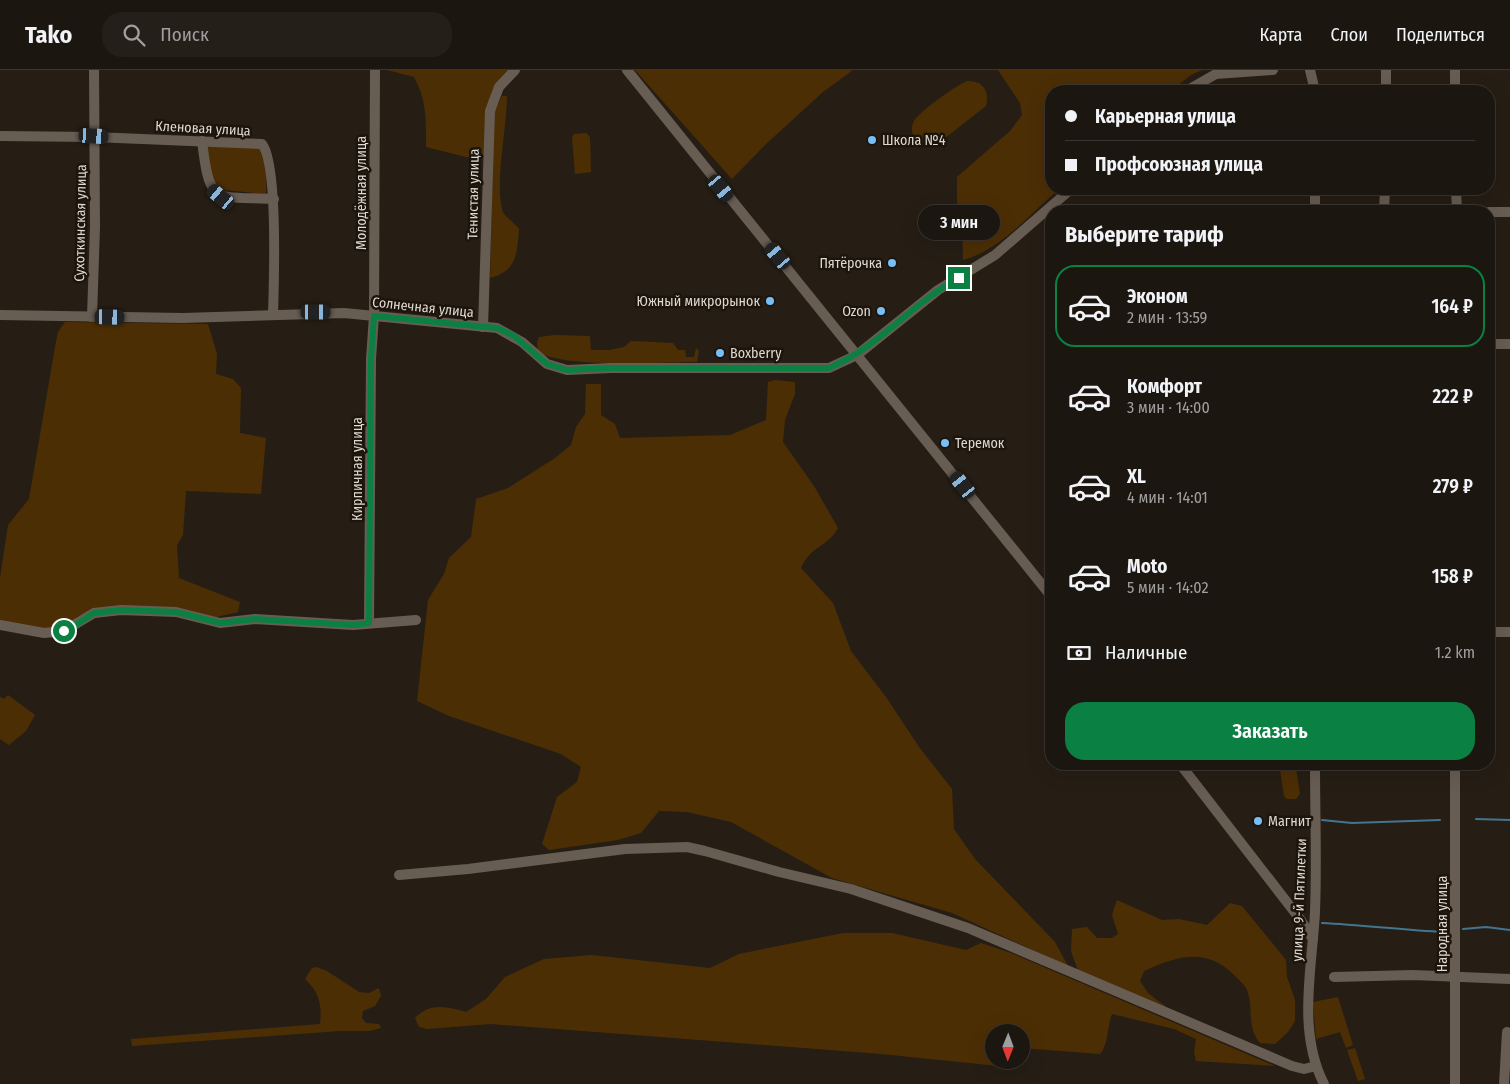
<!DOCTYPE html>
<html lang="ru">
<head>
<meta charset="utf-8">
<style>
	:root { --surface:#1c1610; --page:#251f19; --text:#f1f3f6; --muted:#a09f9f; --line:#3a3530; --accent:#0b8043 }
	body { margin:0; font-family:"Fira Sans Condensed",sans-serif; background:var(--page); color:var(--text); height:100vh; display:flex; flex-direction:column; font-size:19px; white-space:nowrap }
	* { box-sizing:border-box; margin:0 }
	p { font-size:16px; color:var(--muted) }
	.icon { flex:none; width:28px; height:28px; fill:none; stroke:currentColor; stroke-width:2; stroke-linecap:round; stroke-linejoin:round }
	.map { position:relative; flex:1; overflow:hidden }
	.side { position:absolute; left:1045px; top:135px; width:450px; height:565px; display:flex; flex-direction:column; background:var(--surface); border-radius:20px; box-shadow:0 5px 20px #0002,0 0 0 1px var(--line) }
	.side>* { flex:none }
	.banner { position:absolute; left:1045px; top:15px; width:450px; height:110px; border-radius:20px; box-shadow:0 5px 20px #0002,0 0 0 1px var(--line); display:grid; align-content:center; height:110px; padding:0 20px; background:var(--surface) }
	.needle { width:32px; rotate:181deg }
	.buttons { position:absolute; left:985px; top:954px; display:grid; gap:10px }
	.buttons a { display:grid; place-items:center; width:45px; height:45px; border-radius:50%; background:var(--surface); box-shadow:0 5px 20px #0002,0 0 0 1px var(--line); font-size:25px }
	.end { position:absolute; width:22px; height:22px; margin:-11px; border:6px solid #0b8043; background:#fff; box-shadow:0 0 0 2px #fff }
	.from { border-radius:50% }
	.bubble { position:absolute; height:35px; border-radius:18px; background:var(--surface); box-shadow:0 5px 20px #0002,0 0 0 1px var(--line); font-size:16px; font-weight:600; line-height:35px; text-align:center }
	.car { position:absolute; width:15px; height:30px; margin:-15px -8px; border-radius:6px; box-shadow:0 0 4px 1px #0007; background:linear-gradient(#222 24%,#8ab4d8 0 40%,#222 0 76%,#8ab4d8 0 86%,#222 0) }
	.banner b { display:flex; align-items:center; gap:18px; height:48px; font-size:19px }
	.banner b+b { border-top:1px solid var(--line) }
	.banner i { width:12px; height:12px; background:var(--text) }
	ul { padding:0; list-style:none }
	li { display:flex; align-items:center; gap:15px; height:82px; margin:0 10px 8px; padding:0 10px; border:2px solid transparent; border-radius:20px }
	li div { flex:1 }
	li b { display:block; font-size:19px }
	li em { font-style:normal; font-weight:600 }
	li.active { border-color:var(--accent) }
	li>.icon { width:45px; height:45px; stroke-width:1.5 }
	h2 { padding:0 20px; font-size:22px; line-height:60px }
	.pay { display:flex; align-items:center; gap:12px; height:55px; padding:0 20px; font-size:19px }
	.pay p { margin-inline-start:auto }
	.button { display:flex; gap:10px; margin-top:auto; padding:10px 20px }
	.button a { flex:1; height:58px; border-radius:20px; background:var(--accent); color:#fff; font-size:20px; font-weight:600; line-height:58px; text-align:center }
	header { display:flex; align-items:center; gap:30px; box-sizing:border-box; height:70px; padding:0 25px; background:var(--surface); border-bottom:1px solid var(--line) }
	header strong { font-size:24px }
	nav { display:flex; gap:28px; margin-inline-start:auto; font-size:18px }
	.search { width:350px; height:45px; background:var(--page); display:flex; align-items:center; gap:12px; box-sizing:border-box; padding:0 18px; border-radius:20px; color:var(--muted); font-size:19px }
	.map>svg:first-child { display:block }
	.green { fill:#4c2e05 }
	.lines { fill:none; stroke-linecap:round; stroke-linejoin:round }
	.stream { stroke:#437490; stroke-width:2 }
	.minor { stroke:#685d53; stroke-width:10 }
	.route { stroke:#0b8043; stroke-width:6 }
	.poi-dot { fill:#77bff7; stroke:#1d150c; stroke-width:2 }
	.labels { text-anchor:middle; stroke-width:5; stroke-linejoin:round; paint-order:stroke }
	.street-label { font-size:14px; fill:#dfd9d3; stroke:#1d150c }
	.poi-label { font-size:14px; fill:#dfd9d3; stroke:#1d150c; text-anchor:start }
</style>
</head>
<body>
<header>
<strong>Tako</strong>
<div class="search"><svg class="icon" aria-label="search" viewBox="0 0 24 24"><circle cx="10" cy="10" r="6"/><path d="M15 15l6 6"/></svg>Поиск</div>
<nav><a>Карта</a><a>Слои</a><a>Поделиться</a></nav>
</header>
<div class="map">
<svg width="1510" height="1014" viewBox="0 0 1510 1014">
	<rect width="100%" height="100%" fill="#261e15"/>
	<g class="green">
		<path d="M387,0H515L499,17L488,84L470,88L426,77C426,51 427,30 414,7Z"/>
		<path d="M635,0H853L823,22L766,74L732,109Z"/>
		<path d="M998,0H1202L1191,5L1170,21H1051V119H1059C1030,144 1000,180 963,190L962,153L957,132V107L1010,61L1022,45L1020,33Z"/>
		<path d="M967,11C983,10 990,22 986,36L936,75C930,77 923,77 918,72C912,67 910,58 914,51C920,41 957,15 967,11Z"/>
		<path d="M502,26H507C507,57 495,112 502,139C503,146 515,153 519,159C517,184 517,201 490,208L494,43Z"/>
		<path d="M586,63L590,67L591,102L575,104L572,67L574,64Z"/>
		<path d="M211,74L260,77L267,87L266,124L223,120L213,114L207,77Z"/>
		<path d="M65,252L208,254L217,284L216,304L233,309L241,318L240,363L266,368L261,424L186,421L183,465L177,475L179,508L240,532L238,542L217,547L97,540L78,546L70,556L53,560L0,553V508L8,455L29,429L55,277L58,262Z"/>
		<path d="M555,265L590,266L591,280H609L624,277L631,271L673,273L678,280H685L686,287H694L696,278L699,281L697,292C666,292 559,299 538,281L537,273L539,267Z"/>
		<path d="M775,310L795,312V324L785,350L783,372L814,416L838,458C826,479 812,474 801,498L833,533L851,581L886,627L919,677L952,719L954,759L975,789L1055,872L1068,896L952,843L832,808L731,752L687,742L659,741L641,763L618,770L549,780L542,774L557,727L577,712L581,697L561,684L449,646L417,631L428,530L444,504L449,488L471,467L476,429L508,418L555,388L571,375L576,357L585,344L586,314H601V345L615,354L620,368L730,365L766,350L768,312Z"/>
		<path d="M8,625L35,645L26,661L9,675L0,669V627L4,629Z"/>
		<path d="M1287,695H1294L1296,698L1300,724L1296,729H1287L1284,726L1280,700Z"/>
		<path d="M1117,830L1162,850L1179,849L1207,855L1230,833L1242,836L1286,890L1287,907L1295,930V951L1288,962L1275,974L1260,973C1245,955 1255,937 1246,918C1243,913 1237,908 1233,904C1206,877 1176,886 1144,901L1140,911L1148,923L1174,943L1078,901L1071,881L1072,859L1087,857L1097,868H1112L1118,864L1112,845Z"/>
		<path d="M843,863H892L966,880L981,873L1011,883L1275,996L1196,991L1194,982L1196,969L1174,959L1112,944C1107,957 1109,973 1100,984L1021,978V962H994V990H1002L998,996L881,984L491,954L427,959L419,957L415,948C431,932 447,937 466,942L486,929L505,907L544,889L592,885L710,898L739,884Z"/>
		<path d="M316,897L327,901L359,922L369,923L379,918L381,926L375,936L363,941L362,948L366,953L379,954L381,958L370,961H340L132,976L131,969L320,954C322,935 320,923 305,909L312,898Z"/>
		<path d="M1338,927L1353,975L1346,978L1340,962L1316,969L1313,932Z"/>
		<path d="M1355,978L1365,1009L1358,1011L1347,980Z"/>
	</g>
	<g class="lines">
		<g class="stream">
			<path d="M1476,749L1510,750"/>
			<path d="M1322,750L1352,753L1440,750"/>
			<path d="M1322,853C1363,855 1403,860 1444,862"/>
			<path d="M1463,859L1486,857L1510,860"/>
		</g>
		<g class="minor">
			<path d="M627,0L1051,526"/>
			<path d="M1310,0L1315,21"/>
			<path d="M1455,0V21"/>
			<path d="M1186,21L1216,4L1273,0"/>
			<path d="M1386,21V0"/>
			<path d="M0,66L94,67L262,74C278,94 274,213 273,244"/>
			<path d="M202,71C210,136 213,126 274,129"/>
			<path d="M1456,119L1457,141"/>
			<path d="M1315,141V119"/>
			<path d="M1384,141L1385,119"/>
			<path d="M1489,142H1510"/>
			<path d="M0,245L183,248L344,243L497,258L522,272L547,294L567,300L611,298H829L857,285L938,220L995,185L1071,119"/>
			<path d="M92,247L95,157L94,0"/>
			<path d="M483,257L490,41L499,17L515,0"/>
			<path d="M1489,274H1510"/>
			<path d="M369,553L371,289L374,246L375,0"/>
			<path d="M0,555L44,563L64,561L94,543L121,540L176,542L220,553L255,549L353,555L416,550"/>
			<path d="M1489,562H1510"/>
			<path d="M1180,694L1300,849L1313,869"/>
			<path d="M1315,694C1315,743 1317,793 1315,842C1312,899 1297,961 1324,1014"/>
			<path d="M399,805L468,799L625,779L687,777L705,781L779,802L851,819L968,858L1292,996L1304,999L1316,996"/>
			<path d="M1334,907L1413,905L1510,909"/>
			<path d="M1455,1014V694"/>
			<path d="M1504,1014L1507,962"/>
		</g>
	</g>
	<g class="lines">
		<path class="route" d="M64,561L74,556L94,543L121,540L176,542L220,553L255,549L353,555L369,553L371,289L374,246L497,258L514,266L547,294L567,300L611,298H829C878,278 912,233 959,208"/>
	</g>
	<g class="poi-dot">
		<circle cx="872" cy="70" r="5"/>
		<circle cx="892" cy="193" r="5"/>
		<circle cx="770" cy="231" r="5"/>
		<circle cx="881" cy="241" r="5"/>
		<circle cx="720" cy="283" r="5"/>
		<circle cx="945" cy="373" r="5"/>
		<circle cx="1258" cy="751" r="5"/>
	</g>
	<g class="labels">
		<g class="street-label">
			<text transform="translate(203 58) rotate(3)" y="5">Кленовая улица</text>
			<text transform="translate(361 123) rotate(-90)" y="5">Молодёжная улица</text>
			<text transform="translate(473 124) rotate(-89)" y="5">Тенистая улица</text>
			<text transform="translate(80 153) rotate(-89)" y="5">Сухоткинская улица</text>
			<text transform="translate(423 237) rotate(6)" y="5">Солнечная улица</text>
			<text transform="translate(357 399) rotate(-90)" y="5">Кирпичная улица</text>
			<text transform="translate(1299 830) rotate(-88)" y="5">улица 9-й Пятилетки</text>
			<text transform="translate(1442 854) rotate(-90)" y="5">Народная улица</text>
		</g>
		<g class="poi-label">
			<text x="882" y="75">Школа №4</text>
			<text x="882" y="198" text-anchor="end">Пятёрочка</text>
			<text x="760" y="236" text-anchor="end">Южный микрорынок</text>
			<text x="871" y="246" text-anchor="end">Ozon</text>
			<text x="730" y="288">Boxberry</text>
			<text x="955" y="378">Теремок</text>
			<text x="1268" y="756">Магнит</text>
		</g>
	</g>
</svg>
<div class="buttons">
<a><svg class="needle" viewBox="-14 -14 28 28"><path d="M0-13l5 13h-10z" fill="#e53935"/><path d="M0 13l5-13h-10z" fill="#a09f9f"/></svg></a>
</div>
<i class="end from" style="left:64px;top:561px"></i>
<i class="end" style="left:959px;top:208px"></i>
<div class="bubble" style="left:918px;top:135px;width:82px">3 мин</div>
<i class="car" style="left:94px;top:66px;rotate:93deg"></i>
<i class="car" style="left:721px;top:118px;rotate:140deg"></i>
<i class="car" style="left:221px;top:127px;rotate:310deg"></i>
<i class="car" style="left:778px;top:186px;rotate:320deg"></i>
<i class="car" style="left:316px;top:242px;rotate:90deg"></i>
<i class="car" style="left:110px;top:247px;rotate:91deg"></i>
<i class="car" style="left:963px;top:415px;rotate:321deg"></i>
<div class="banner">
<b><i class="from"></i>Карьерная улица</b>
<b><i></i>Профсоюзная улица</b>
</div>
<section class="side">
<h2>Выберите тариф</h2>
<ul>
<li class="active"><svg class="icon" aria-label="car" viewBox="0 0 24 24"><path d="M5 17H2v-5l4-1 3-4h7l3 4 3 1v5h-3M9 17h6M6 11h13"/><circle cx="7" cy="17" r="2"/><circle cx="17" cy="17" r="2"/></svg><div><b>Эконом</b><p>2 мин · 13:59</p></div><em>164 ₽</em></li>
<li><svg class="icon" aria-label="car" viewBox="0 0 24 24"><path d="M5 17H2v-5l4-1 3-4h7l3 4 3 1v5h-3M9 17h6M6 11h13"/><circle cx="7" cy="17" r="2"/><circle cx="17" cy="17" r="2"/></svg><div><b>Комфорт</b><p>3 мин · 14:00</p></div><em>222 ₽</em></li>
<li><svg class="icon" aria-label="car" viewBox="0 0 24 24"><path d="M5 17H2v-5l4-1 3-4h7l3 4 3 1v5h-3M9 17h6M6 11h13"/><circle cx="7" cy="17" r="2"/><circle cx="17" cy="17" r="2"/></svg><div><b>XL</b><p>4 мин · 14:01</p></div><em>279 ₽</em></li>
<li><svg class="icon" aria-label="car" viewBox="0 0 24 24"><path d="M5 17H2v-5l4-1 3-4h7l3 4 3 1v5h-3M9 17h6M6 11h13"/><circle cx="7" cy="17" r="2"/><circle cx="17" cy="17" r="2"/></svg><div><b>Moto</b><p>5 мин · 14:02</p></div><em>158 ₽</em></li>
</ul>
<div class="pay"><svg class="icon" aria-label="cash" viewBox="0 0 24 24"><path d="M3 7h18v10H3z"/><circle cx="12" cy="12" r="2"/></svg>Наличные<p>1.2 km</p></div>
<div class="button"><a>Заказать</a></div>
</section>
</div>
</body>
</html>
